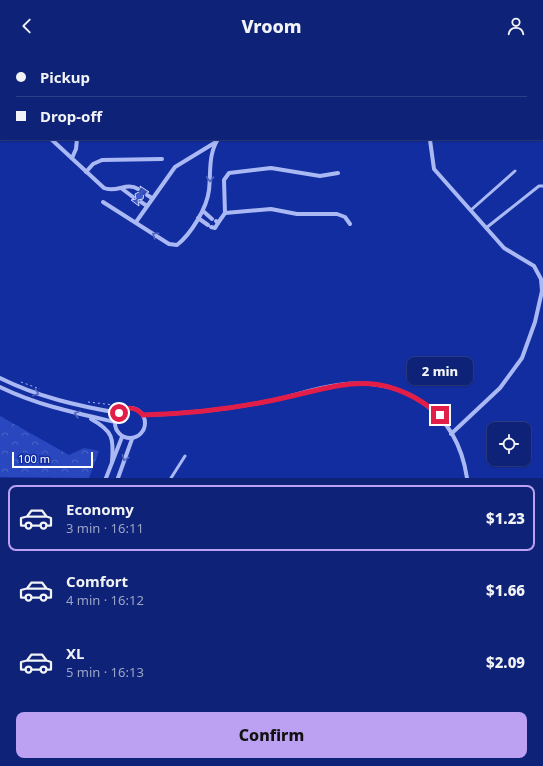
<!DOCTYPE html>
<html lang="en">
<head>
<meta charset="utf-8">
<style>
	:root { --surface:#0e2277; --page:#172a7c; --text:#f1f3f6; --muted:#9ba4c6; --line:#2e3f89; --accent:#bca0f2 }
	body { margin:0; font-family:"Noto Sans",sans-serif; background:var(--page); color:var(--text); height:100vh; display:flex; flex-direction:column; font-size:15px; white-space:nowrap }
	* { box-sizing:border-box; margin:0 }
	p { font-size:13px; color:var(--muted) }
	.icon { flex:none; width:22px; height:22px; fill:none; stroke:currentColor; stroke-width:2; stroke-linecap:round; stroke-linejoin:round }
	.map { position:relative; height:426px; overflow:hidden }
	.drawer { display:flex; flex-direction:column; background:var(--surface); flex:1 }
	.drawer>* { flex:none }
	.hud { position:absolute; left:0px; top:0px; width:543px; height:88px; box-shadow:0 1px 3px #0004,0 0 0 1px var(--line); display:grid; align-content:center; height:88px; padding:0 16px; background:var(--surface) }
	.fabs { position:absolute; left:487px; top:370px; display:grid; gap:8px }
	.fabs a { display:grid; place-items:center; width:44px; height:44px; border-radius:8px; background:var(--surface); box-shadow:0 1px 3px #0004,0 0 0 1px var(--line); font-size:20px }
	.scale { position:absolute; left:12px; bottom:10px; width:81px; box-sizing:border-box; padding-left:4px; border:2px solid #fff; border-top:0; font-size:11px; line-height:14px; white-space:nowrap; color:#fff; -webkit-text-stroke:3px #122d9f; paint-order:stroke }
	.end { position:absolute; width:18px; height:18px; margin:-9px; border:5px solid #e11d48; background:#fff; box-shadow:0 0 0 2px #fff }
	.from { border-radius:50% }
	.bubble { position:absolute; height:28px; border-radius:8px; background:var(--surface); box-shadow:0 1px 3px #0004,0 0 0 1px var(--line); font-size:13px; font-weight:800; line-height:28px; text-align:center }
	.hud b { display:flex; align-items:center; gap:14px; height:38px; font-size:15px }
	.hud b+b { border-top:1px solid var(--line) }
	.hud i { width:10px; height:10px; background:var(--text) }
	ul { padding:7px 0 0; list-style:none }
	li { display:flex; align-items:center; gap:12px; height:66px; margin:0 8px 6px; padding:0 8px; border:2px solid transparent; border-radius:8px }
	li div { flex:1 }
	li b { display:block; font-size:15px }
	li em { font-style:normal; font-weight:800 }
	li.active { border-color:var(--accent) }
	li>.icon { width:36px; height:36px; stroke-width:1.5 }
	.button { display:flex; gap:8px; margin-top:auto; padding:8px 16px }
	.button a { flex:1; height:46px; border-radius:8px; background:var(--accent); color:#111; font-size:16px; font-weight:800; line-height:46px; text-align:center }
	header { display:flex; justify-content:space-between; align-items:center; height:52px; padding:0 16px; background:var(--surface); font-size:18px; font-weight:800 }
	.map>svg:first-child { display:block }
	.forest { fill:url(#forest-crowns) }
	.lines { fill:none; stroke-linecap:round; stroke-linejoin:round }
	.stream { stroke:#9cb0f7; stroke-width:1.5 }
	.building { fill:#3b56c6; stroke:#d3dbfe }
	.street-tunnel { stroke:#364cad; stroke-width:4; stroke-dasharray:4 2; stroke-linecap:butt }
	.path { stroke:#aab9f4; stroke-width:1; stroke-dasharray:2 3; stroke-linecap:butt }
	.lane { stroke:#aab9f4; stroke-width:3 }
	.street { stroke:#aab9f4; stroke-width:4 }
	.oneway { stroke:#4f65c1 }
	.route { stroke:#e11d48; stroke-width:5 }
</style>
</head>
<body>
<header><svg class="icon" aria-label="back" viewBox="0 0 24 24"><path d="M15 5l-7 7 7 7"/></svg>Vroom<svg class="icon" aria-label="person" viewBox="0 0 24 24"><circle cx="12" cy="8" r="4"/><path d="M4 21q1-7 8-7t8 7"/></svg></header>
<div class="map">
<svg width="543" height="426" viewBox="0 0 543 426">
	<defs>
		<pattern id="forest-crowns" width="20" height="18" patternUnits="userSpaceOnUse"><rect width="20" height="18" fill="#2947bf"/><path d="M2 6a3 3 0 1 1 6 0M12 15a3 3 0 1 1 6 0" fill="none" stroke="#4963c9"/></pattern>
	</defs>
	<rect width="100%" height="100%" fill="#122d9f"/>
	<path class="forest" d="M0,364L69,403L84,396L99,399L89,426L0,425Z"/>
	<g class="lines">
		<g class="stream">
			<path d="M200,0V1"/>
			<path d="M52,1L53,0"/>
			<path d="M0,47L1,46"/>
		</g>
	</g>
	<path class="building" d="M140,134L149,140L144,141L143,147L138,148L139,154L131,148L136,147L135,142L141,139Z"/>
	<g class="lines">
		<path class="street-tunnel" d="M138,137L147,143"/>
		<g class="path">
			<path d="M206,0V1"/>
			<path d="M535,0L536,1"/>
			<path d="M28,1L29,0"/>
			<path d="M319,1L320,0"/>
			<path d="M542,5H543"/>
			<path d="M21,330L40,337"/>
			<path d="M88,350L114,353"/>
		</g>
		<g class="lane">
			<path d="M0,21L1,22"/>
			<path d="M471,158L515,119"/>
			<path d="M486,176L539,134H543"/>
			<path d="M171,426L185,404"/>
		</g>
		<g class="street">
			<path d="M15,0L16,1"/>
			<path d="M262,0L263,1"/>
			<path d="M282,0V1"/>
			<path d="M434,0L436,1"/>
			<path d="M37,1L38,0"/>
			<path d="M266,1L267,0"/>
			<path d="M351,1L352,0"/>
			<path d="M0,34L1,33"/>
			<path d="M542,36L543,34"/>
			<path d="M51,87L104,136C116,141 127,130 138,137"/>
			<path d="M330,87H484"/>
			<path d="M430,88L434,117L504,196L534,214L541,227L542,239L535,270L522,306L500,336L451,382"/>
			<path d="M72,106L76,97L77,87"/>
			<path d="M86,120L93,112L102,108L162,107"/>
			<path d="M121,136L133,145"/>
			<path d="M147,143L152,146"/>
			<path d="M103,150L169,192L177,193C191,182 207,156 209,138C211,120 208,103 218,87"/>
			<path d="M141,150L147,154"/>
			<path d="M203,159L212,167"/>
			<path d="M225,161L271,157L297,162H337L345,165L350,172"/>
			<path d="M198,166L208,173"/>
			<path d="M136,170L175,115L216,90"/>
			<path d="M218,171L225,161L224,128L229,121L271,116L320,124L338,121"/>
			<path d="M211,175L215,176L218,171L216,169"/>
			<path d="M0,326C38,345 78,354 119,361"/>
			<path d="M0,335C37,353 75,361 115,370"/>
			<circle cx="130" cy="371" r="15"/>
			<path d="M143,363C184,362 224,358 264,350C289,346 313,336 338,333C404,324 457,359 467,426"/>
			<path d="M91,367C113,379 114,386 112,410"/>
			<path d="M106,426L122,385"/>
			<path d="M118,426L132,387"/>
		</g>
	</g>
	<defs><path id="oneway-chevron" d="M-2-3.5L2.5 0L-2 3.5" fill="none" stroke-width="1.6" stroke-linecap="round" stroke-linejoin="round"/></defs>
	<g class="oneway">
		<use href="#oneway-chevron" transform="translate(210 127) rotate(92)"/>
		<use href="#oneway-chevron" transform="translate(155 183) rotate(-146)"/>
		<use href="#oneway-chevron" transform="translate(36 341) rotate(21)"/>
		<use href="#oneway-chevron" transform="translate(77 362) rotate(-164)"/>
		<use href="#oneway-chevron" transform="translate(125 406) rotate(111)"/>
	</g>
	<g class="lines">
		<path class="route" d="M119,361C127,354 136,355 143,363C184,362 224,358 264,350C335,337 375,310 440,363"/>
	</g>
</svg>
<div class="fabs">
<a><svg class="icon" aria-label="locate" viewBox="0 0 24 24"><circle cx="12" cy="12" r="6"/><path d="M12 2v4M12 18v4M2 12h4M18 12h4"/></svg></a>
</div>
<div class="scale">100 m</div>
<i class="end from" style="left:119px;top:361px"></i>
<i class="end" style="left:440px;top:363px"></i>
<div class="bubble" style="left:407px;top:305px;width:66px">2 min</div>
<div class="hud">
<b><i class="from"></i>Pickup</b>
<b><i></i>Drop-off</b>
</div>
</div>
<section class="drawer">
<ul>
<li class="active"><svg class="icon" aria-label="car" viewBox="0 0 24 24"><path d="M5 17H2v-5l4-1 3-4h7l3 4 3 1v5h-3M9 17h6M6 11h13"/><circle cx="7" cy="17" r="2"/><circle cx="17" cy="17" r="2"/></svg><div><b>Economy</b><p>3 min · 16:11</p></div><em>$1.23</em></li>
<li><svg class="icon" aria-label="car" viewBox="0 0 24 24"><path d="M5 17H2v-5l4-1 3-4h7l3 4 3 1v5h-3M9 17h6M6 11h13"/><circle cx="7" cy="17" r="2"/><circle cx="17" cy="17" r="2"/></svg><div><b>Comfort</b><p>4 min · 16:12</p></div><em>$1.66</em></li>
<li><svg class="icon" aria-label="car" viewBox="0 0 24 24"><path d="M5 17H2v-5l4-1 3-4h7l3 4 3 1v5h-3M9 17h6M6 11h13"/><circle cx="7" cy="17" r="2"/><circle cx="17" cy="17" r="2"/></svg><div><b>XL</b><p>5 min · 16:13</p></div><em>$2.09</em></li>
</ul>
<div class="button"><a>Confirm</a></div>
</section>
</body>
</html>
